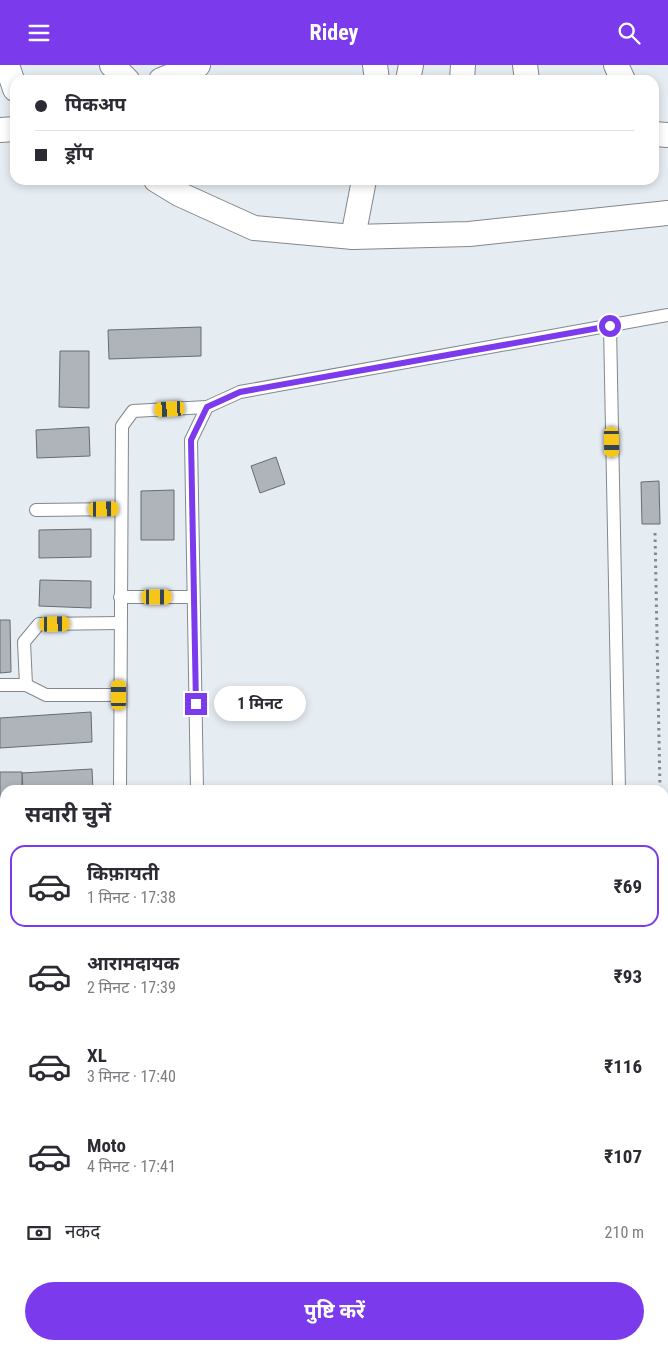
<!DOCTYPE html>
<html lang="hi">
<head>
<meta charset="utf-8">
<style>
	:root { --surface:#fff; --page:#f7f7f7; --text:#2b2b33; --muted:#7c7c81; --line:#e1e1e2; --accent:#7c3aed }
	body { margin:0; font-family:"Roboto Condensed","Noto Sans Devanagari",sans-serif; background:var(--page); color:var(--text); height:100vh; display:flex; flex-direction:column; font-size:19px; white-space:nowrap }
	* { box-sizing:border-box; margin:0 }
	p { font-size:16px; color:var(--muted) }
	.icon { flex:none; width:28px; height:28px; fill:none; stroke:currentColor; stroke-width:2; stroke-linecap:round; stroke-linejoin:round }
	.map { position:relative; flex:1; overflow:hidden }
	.drawer { position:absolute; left:0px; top:720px; width:669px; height:565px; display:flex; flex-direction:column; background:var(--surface); border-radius:15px 15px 0 0; box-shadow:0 2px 8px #0003 }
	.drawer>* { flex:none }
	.top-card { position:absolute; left:10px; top:10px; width:649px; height:110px; border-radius:15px; box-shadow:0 2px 8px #0003; display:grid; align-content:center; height:110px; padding:0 25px; background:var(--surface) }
	.end { position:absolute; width:22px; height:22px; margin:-11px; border:6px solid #7c3aed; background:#fff; box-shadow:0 0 0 2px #fff }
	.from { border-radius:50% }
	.bubble { position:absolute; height:35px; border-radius:18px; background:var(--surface); box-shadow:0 2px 8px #0003; font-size:16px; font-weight:700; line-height:35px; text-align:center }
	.car { position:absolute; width:15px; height:30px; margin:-15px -8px; border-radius:6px; box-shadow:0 0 4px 1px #0007; background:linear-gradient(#f5c518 24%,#345 0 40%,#f5c518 0 76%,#345 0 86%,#f5c518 0) }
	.top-card b { display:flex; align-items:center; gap:18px; height:48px; font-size:19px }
	.top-card b+b { border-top:1px solid var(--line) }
	.top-card i { width:12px; height:12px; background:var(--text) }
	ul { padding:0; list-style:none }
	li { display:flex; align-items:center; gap:15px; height:82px; margin:0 10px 8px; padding:0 15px; border:2px solid transparent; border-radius:15px }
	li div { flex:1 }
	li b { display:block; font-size:19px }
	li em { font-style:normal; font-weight:700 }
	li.selected { border-color:var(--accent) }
	li>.icon { width:45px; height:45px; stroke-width:1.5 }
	h2 { padding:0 25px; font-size:22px; line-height:60px }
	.pay { display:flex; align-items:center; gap:12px; height:55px; padding:0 25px; font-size:19px }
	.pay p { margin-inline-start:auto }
	.button { display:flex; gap:10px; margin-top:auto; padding:10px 25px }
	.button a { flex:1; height:58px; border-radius:30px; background:var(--accent); color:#fff; font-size:20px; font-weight:700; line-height:58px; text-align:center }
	header { display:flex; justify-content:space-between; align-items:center; height:65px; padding:0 25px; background:var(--accent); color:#fff; font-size:22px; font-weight:700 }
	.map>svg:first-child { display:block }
	.building { fill:#aeb4b9; stroke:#666c70 }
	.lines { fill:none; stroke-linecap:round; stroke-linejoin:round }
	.lane-casing { stroke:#82888d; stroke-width:14 }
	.street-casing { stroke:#82888d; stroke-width:26 }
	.path { stroke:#84898c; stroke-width:3; stroke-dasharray:2.5 4; stroke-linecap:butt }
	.lane { stroke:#fff; stroke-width:12 }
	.street { stroke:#fff; stroke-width:24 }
	.route { stroke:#7c3aed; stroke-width:6 }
</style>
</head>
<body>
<header><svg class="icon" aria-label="menu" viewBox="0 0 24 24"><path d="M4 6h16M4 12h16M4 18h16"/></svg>Ridey<svg class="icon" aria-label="search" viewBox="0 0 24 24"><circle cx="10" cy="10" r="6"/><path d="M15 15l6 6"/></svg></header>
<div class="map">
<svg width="668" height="1285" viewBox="0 0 668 1285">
	<rect width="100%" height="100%" fill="#e6edf2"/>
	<g class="building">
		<path d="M201,262V291L109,294L108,265Z"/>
		<path d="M60,286H89V343L59,342Z"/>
		<path d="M89,362L90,391L37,393L36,365Z"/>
		<path d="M276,392L285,419L260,428L251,401Z"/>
		<path d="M659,416L660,459H642L641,417Z"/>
		<path d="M174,425V475H141V426Z"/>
		<path d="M91,464V492L39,493V465Z"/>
		<path d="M40,515L91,516V543L39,541Z"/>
		<path d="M0,555H10L11,607L0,608Z"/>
		<path d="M91,647L92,677L0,683V653Z"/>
		<path d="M92,704L93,725H23L22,708Z"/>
		<path d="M0,707H22V725H5V735H0Z"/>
		<path d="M5,877V903H0V878Z"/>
		<path d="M5,938V961L0,962V939Z"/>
		<rect x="0" y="1105" width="5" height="26"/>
		<rect x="0" y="1153" width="5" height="30"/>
		<rect x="38" y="1280" width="27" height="5"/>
		<path d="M243,1281L244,1285H232L231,1282Z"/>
	</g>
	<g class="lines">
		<g class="lane-casing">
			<g id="lane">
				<path d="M610,261L619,725"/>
				<path d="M36,445L121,444"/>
				<path d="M120,532H193"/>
				<path d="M0,620H26L46,630H119"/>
				<path d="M26,620L24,577L39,559L120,558"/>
				<path d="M120,725L122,361L133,346L207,342"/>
				<path d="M197,725L191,375L207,342L240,327L668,250"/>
				<path d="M0,761L5,759"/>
				<path d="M0,844L5,850"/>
				<path d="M0,988L5,985"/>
				<path d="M0,1075L5,1076"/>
				<path d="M0,1210H5"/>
				<path d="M206,1280V1285"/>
				<path d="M627,1280V1285"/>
				<path d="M95,1285V1280"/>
			</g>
		</g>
		<g class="street-casing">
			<g id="street">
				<path d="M7,0L15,24"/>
				<path d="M112,0L127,15"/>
				<path d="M375,0L377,15"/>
				<path d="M525,0L527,15"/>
				<path d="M616,0L623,15"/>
				<path d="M161,15L198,0"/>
				<path d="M408,15L411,0"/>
				<path d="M462,15L463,0"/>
				<path d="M0,65L15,64"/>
				<path d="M654,69L668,70"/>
				<path d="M156,115L179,129L254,163L353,172L469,169L668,148"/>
				<path d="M353,172L364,115"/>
			</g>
		</g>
		<g class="path">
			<path d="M655,468L660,725"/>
			<path d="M664,907L668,923"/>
			<path d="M664,1001H668"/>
			<path d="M664,1052L668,1038"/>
			<path d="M657,1280V1285"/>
		</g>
		<use href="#lane" class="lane"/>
		<use href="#street" class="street"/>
	</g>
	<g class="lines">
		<path class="route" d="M196,639L191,375L207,342L240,327L610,261"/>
	</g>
</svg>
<i class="end from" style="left:610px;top:261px"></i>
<i class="end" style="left:196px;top:639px"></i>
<div class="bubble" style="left:214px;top:621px;width:92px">1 मिनट</div>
<i class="car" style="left:170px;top:344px;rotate:267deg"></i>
<i class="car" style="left:612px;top:377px;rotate:179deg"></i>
<i class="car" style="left:104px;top:444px;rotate:89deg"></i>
<i class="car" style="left:157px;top:532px;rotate:90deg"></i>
<i class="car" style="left:55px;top:559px;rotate:89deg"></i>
<i class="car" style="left:119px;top:630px;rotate:0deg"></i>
<div class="top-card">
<b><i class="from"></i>पिकअप</b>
<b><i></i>ड्रॉप</b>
</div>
<section class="drawer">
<h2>सवारी चुनें</h2>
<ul>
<li class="selected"><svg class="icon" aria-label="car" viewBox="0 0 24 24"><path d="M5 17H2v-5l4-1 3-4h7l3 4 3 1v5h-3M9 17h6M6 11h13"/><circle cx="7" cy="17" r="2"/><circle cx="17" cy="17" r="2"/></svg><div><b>किफ़ायती</b><p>1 मिनट · 17:38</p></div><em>₹69</em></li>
<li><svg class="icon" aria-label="car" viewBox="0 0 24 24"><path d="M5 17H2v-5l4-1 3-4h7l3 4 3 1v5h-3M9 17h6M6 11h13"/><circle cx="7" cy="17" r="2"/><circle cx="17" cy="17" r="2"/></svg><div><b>आरामदायक</b><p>2 मिनट · 17:39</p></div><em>₹93</em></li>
<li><svg class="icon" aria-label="car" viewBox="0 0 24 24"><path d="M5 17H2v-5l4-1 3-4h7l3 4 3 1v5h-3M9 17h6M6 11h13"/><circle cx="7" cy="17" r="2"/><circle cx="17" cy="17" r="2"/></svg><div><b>XL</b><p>3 मिनट · 17:40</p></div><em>₹116</em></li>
<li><svg class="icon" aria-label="car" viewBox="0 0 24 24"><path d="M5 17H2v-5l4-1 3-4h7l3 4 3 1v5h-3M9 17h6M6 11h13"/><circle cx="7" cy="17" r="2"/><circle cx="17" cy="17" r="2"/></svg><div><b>Moto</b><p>4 मिनट · 17:41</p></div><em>₹107</em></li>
</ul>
<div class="pay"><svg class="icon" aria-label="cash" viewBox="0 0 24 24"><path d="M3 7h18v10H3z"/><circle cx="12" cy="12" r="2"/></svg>नकद<p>210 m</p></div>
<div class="button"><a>पुष्टि करें</a></div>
</section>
</div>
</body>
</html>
